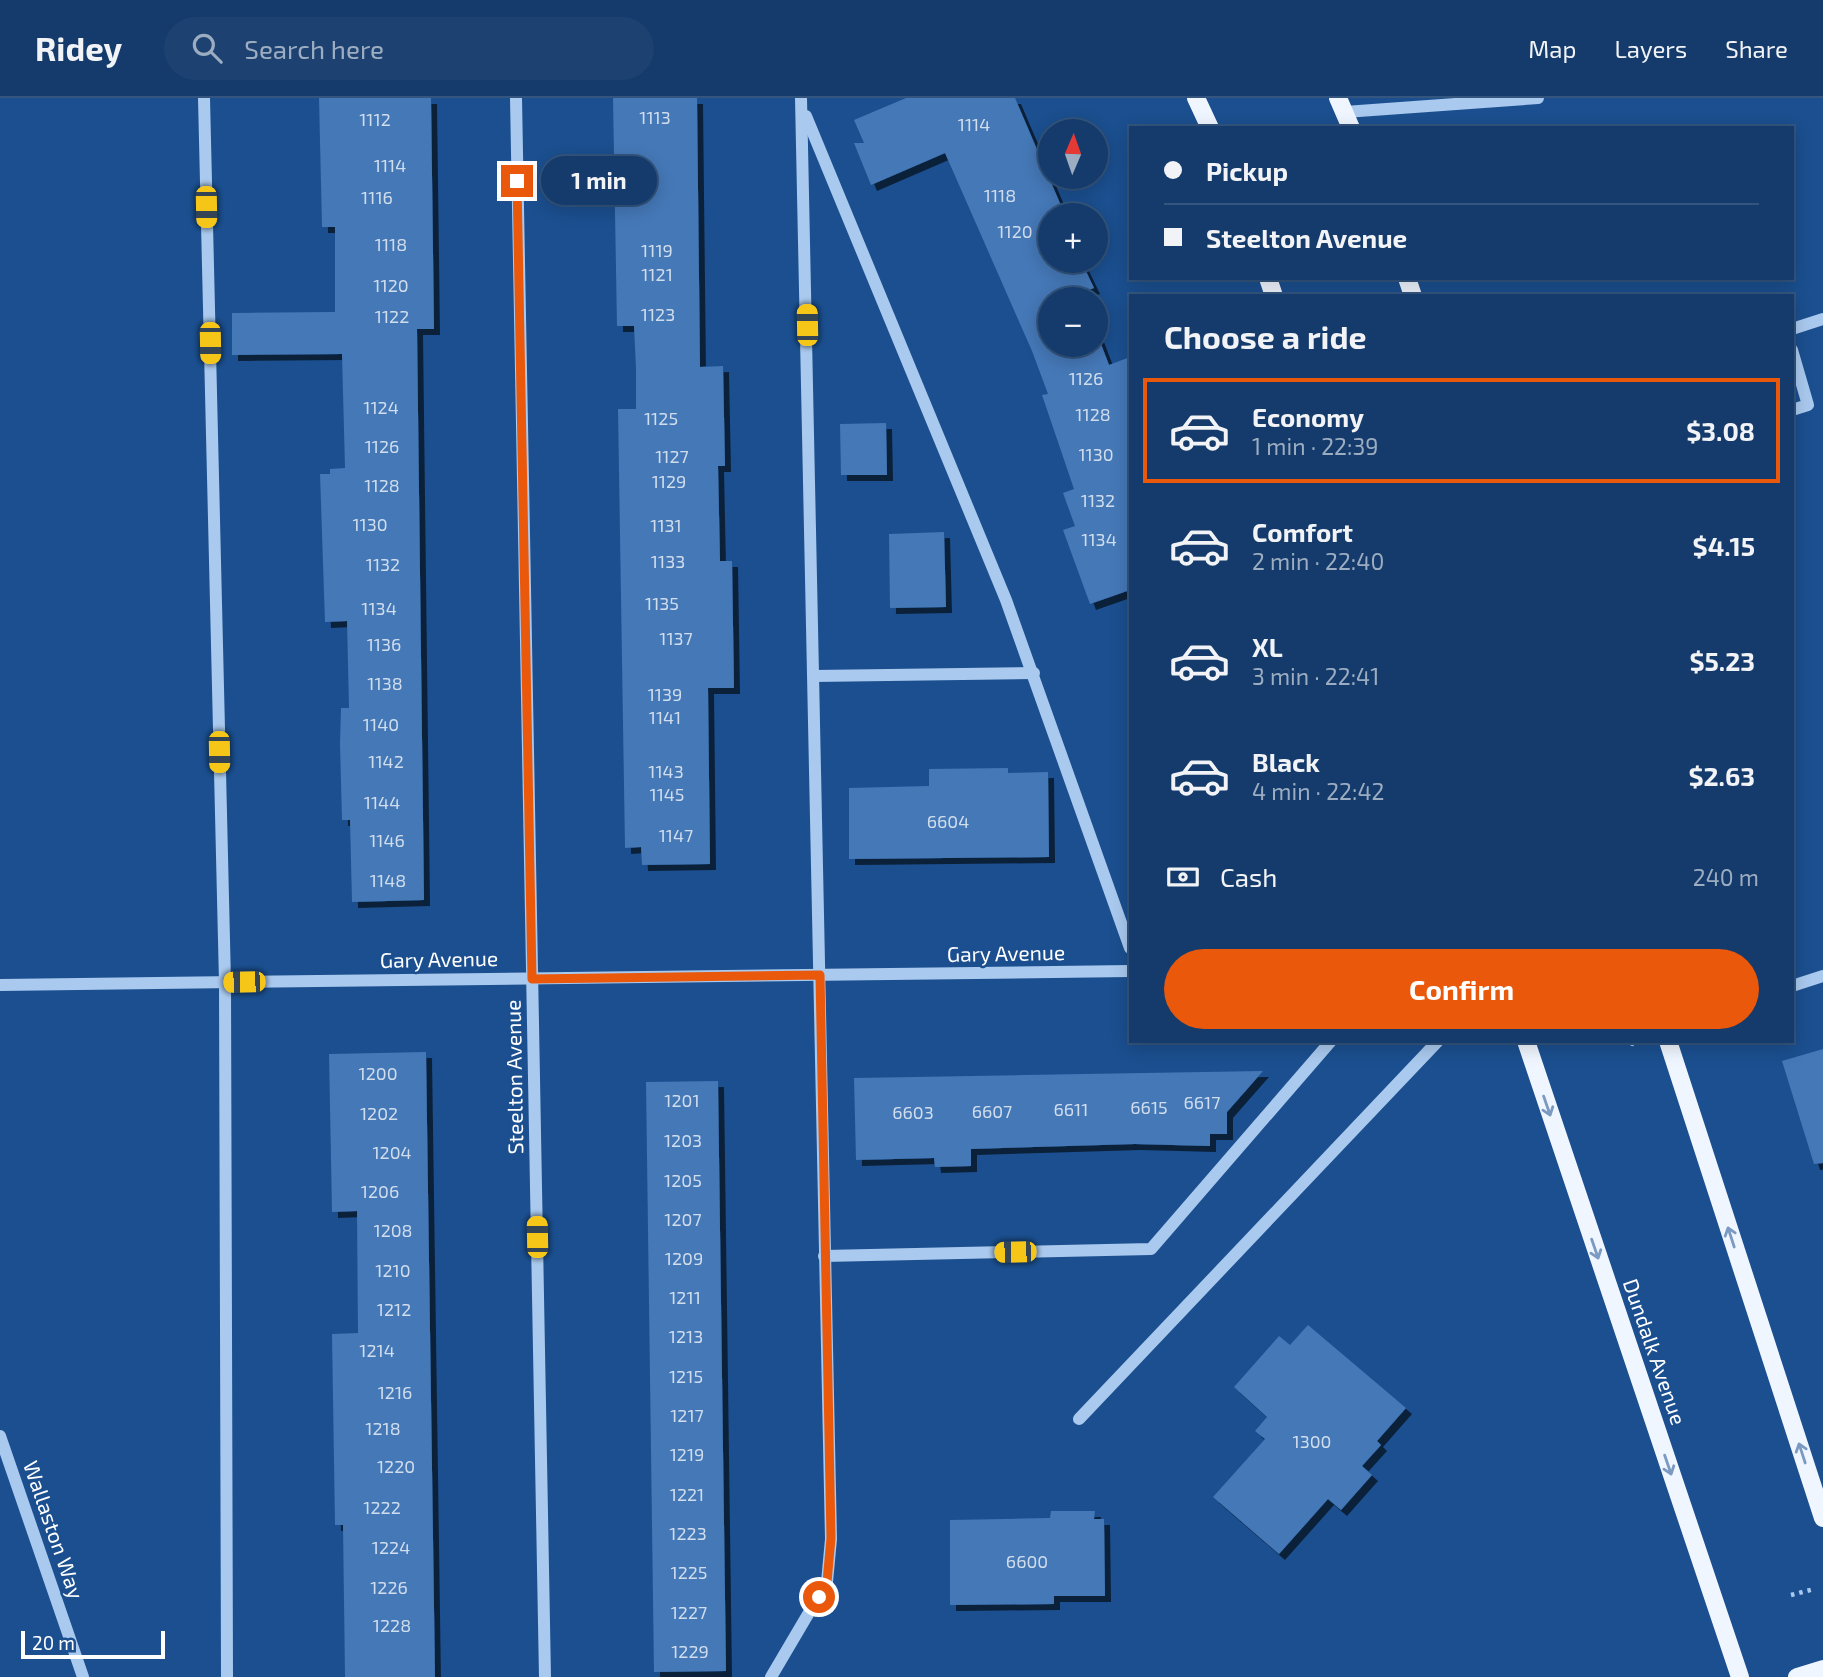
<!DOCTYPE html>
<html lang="en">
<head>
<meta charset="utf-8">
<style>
	:root { --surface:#143b6b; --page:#1d4271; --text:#f1f3f6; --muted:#9dadc1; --line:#33557e; --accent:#ea580c }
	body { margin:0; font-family:"Exo 2",sans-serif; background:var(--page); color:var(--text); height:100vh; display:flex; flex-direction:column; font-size:26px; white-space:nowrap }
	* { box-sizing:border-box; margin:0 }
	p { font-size:23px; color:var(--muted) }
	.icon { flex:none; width:38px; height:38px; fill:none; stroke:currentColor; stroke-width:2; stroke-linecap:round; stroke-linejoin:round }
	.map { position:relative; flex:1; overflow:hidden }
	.sheet { position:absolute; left:1129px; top:196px; width:665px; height:749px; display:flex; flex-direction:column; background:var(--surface); border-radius:0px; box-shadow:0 4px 18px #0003,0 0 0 2px var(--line) }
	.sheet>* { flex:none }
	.guide { position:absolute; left:1129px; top:28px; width:665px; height:154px; border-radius:0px; box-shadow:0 4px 18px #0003,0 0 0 2px var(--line); display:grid; align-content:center; height:154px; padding:0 35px; background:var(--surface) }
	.needle { width:46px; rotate:2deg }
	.fabs { position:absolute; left:1038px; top:21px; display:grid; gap:14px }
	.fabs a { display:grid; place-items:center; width:70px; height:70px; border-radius:50%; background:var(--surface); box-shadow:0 4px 18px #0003,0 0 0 2px var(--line); font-size:35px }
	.scale { position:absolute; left:21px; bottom:18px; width:144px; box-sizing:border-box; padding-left:7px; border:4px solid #fff; border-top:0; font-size:19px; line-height:24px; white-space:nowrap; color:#fff; -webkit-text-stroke:5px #1b4f8f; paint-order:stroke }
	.end { position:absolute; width:32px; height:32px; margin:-16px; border:9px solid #ea580c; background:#fff; box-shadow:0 0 0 4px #fff }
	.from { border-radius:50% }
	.bubble { position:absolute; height:49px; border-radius:24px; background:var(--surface); box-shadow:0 4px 18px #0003,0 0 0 2px var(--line); font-size:23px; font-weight:700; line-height:49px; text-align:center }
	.car { position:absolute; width:21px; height:42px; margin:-21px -10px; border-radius:9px; box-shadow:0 0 5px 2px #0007; background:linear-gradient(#f5c518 24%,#345 0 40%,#f5c518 0 76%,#345 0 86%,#f5c518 0) }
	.guide b { display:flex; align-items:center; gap:24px; height:66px; font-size:26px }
	.guide b+b { border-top:2px solid var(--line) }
	.guide i { width:18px; height:18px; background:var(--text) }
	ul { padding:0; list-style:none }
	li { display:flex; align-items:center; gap:21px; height:105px; margin:0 14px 10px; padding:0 21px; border:4px solid transparent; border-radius:0px }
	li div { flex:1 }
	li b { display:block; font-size:26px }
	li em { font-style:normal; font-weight:700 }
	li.on { border-color:var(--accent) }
	li>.icon { width:63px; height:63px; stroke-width:1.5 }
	h2 { padding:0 35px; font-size:32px; line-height:84px }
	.pay { display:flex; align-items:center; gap:18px; height:77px; padding:0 35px; font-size:26px }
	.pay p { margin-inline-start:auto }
	.cta { display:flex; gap:14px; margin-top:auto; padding:14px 35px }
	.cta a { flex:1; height:80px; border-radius:42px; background:var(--accent); color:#fff; font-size:28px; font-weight:700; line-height:80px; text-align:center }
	header { display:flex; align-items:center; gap:42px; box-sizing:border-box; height:98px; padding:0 35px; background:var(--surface); border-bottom:2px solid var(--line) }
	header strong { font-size:33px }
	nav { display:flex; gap:38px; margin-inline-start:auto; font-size:24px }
	.search { width:490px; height:63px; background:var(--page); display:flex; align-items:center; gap:18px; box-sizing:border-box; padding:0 24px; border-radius:38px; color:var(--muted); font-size:26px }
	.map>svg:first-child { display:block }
	.building { fill:#4478b7; filter:url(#shadow) }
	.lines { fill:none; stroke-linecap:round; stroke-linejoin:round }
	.path { stroke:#a9c9ee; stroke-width:4.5; stroke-dasharray:3.5 5; stroke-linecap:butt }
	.minor { stroke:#a9c9ee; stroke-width:12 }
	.major { stroke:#f0f6ff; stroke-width:18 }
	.oneway { stroke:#7b9ac1 }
	.route { stroke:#ea580c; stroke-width:9 }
	.labels { text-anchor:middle; stroke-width:5; stroke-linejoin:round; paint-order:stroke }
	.number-label { font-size:18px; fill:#d0dded }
	.street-label { font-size:21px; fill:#fff; stroke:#1b4f8f }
</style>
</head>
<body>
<header>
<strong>Ridey</strong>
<div class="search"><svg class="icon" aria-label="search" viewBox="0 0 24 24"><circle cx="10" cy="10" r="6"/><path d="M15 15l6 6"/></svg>Search here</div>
<nav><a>Map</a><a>Layers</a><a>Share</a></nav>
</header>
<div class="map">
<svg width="1823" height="1579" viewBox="0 0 1823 1579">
	<defs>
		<filter id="shadow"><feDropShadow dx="6" dy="6" stdDeviation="0" flood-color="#0009"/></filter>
	</defs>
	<rect width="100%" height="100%" fill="#1b4f8f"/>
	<g class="building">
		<path d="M319,0H431L434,231H417L424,802L352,804L350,722H342L340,646L341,610H349L347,523L325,524L320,376H330V371L345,370L342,256L232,257V215L335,214V129H322Z"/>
		<path d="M613,0H697L700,269L723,268L725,368H718L720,463H732L734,590H708L710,766L642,767L641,749L625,750L618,311H636V271L634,228H617Z"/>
		<path d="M906,0H1015L1065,117H1048L1050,163H1081L1094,190L1081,195L1083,201H1050V247H1096V233L1109,267L1130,259V492L1090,506L1063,432L1075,428L1063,395L1074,391L1042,297L1048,296L1032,253L945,55L871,87L854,45H864L854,22Z"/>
		<path d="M886,325L887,377H841L840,326Z"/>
		<path d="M944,434L946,509L890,510L889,436Z"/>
		<path d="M1008,670V675L1048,674L1049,759L849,761V690L929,688V671Z"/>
		<path d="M1823,951V1065L1814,1066L1782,963Z"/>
		<path d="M426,954L435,1579H345L343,1427H335L332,1236L358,1235L357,1113L332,1114L329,956Z"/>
		<path d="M1263,973L1227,1014V1036H1210V1048L1135,1046L971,1051V1068L935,1069L934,1060L856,1062L854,980Z"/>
		<path d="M718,983L726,1573L654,1574L646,984Z"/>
		<path d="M1308,1227L1406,1310L1377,1343L1381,1347L1362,1368L1372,1377L1341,1412L1328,1401L1279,1456L1213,1399L1265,1341L1255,1333L1267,1319L1234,1289L1279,1238L1290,1247Z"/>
		<path d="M1051,1413H1095L1094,1421H1104L1105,1498H1054V1506L950,1507V1422L1050,1420Z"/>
	</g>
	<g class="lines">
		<g class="path">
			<path d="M1614,943L1634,946"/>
			<path d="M1791,1497L1814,1491"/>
		</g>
		<g class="minor">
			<path d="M204,0L225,884L227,1579"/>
			<path d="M516,0L545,1579"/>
			<path d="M1345,14L1538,0"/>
			<path d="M806,18L1006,502L1130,850"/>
			<path d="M1792,231L1823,221"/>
			<path d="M1792,252L1808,307L1792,312"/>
			<path d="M814,578L1034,575"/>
			<path d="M0,887L1130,873"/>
			<path d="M1792,888L1823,878"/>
			<path d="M824,1158L1151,1151L1331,943"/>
			<path d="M1079,1321L1438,943"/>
			<path d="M0,1338L83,1579"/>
			<path d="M771,1579L827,1484L831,1441L801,0"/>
		</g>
		<g class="major">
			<path d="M1196,0L1210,30"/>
			<path d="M1338,0L1351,30"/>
			<path d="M1268,180L1274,198"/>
			<path d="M1407,180L1413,198"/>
			<path d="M1526,943L1740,1579"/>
			<path d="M1668,943L1823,1420"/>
			<path d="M1797,1579L1823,1571"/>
		</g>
	</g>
	<defs><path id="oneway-shaft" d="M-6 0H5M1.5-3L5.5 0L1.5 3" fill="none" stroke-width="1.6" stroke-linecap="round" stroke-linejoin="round" transform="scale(1.75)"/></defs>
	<g class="oneway">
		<use href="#oneway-shaft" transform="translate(1547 1008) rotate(71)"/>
		<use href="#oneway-shaft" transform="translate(1731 1139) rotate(-108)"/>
		<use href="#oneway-shaft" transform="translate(1595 1151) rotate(71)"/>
		<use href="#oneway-shaft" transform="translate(1802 1355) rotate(-108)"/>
		<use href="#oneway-shaft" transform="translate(1668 1367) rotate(71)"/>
	</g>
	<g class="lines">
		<path class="route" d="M517,83L532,881L820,877L831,1440L827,1484L819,1499"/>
	</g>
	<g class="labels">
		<g class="number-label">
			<text x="655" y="26">1113</text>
			<text x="375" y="28">1112</text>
			<text x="974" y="33">1114</text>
			<text x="390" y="74">1114</text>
			<text x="1000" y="104">1118</text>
			<text x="377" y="106">1116</text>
			<text x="1015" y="140">1120</text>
			<text x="391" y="153">1118</text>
			<text x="657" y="159">1119</text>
			<text x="657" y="183">1121</text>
			<text x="391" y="194">1120</text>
			<text x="658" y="223">1123</text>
			<text x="392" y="225">1122</text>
			<text x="1086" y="287">1126</text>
			<text x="381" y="316">1124</text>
			<text x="1093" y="323">1128</text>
			<text x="661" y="327">1125</text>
			<text x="382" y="355">1126</text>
			<text x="1096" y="363">1130</text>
			<text x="672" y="365">1127</text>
			<text x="669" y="390">1129</text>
			<text x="382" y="394">1128</text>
			<text x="1098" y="409">1132</text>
			<text x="370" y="433">1130</text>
			<text x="666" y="434">1131</text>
			<text x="1099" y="448">1134</text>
			<text x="668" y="470">1133</text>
			<text x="383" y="473">1132</text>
			<text x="662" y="512">1135</text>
			<text x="379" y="517">1134</text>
			<text x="676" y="547">1137</text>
			<text x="384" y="553">1136</text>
			<text x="385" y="592">1138</text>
			<text x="665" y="603">1139</text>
			<text x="665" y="626">1141</text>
			<text x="381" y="633">1140</text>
			<text x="386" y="670">1142</text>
			<text x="666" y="680">1143</text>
			<text x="667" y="703">1145</text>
			<text x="382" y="711">1144</text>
			<text x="948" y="730">6604</text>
			<text x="676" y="744">1147</text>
			<text x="387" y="749">1146</text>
			<text x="388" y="789">1148</text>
			<text x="378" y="982">1200</text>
			<text x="682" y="1009">1201</text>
			<text x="1202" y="1011">6617</text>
			<text x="1149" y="1016">6615</text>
			<text x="1071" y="1018">6611</text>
			<text x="992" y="1020">6607</text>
			<text x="913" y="1021">6603</text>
			<text x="379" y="1022">1202</text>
			<text x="683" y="1049">1203</text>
			<text x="392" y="1061">1204</text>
			<text x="683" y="1089">1205</text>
			<text x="380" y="1100">1206</text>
			<text x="683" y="1128">1207</text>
			<text x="393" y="1139">1208</text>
			<text x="684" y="1167">1209</text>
			<text x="393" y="1179">1210</text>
			<text x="685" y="1206">1211</text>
			<text x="394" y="1218">1212</text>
			<text x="686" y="1245">1213</text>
			<text x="377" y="1259">1214</text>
			<text x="686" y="1285">1215</text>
			<text x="395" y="1301">1216</text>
			<text x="687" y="1324">1217</text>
			<text x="383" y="1337">1218</text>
			<text x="1312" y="1350">1300</text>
			<text x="687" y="1363">1219</text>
			<text x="396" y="1375">1220</text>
			<text x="687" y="1403">1221</text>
			<text x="382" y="1416">1222</text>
			<text x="688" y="1442">1223</text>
			<text x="391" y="1456">1224</text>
			<text x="1027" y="1470">6600</text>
			<text x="689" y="1481">1225</text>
			<text x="389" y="1496">1226</text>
			<text x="689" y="1521">1227</text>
			<text x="392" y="1534">1228</text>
			<text x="690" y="1560">1229</text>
		</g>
		<g class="street-label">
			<text transform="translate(1006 856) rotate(-1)" y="7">Gary Avenue</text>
			<text transform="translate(439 862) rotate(-1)" y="7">Gary Avenue</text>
			<text transform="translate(515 979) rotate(-91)" y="7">Steelton Avenue</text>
			<text transform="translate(1654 1254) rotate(71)" y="7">Dundalk Avenue</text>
			<text transform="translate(53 1432) rotate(71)" y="7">Wallaston Way</text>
		</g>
	</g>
</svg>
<div class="fabs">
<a><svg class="needle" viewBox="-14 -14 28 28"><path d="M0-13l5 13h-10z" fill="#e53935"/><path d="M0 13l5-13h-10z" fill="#9dadc1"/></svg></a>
<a>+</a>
<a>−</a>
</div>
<div class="scale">20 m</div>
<i class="end from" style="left:819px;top:1499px"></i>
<i class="end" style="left:517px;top:83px"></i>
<div class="bubble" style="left:541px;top:58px;width:116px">1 min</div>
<i class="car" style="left:206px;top:109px;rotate:179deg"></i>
<i class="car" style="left:807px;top:227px;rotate:359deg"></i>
<i class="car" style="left:210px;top:245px;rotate:179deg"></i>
<i class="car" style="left:219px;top:654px;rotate:179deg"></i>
<i class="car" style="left:244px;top:884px;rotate:269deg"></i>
<i class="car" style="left:537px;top:1139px;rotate:359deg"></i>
<i class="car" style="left:1015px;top:1154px;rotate:269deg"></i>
<div class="guide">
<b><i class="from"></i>Pickup</b>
<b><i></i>Steelton Avenue</b>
</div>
<section class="sheet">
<h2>Choose a ride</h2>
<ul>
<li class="on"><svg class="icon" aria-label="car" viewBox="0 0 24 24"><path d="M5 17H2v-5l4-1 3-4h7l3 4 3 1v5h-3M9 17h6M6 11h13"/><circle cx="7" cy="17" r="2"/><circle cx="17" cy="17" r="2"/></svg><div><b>Economy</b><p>1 min · 22:39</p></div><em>$3.08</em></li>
<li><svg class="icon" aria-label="car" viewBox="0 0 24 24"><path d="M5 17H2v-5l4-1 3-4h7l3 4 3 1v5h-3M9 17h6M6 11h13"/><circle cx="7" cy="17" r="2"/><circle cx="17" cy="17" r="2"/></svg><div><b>Comfort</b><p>2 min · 22:40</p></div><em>$4.15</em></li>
<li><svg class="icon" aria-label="car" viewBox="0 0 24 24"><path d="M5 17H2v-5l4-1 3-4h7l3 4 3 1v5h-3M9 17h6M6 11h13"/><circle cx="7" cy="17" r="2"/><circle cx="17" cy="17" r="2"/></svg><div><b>XL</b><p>3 min · 22:41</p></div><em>$5.23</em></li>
<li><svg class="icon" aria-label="car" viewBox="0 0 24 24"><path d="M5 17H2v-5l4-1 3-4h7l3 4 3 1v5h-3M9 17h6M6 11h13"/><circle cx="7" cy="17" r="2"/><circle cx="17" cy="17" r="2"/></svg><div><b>Black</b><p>4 min · 22:42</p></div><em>$2.63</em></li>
</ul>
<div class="pay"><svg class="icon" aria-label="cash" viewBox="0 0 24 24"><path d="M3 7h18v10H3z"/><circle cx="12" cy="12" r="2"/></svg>Cash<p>240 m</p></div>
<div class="cta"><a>Confirm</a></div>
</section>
</div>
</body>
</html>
